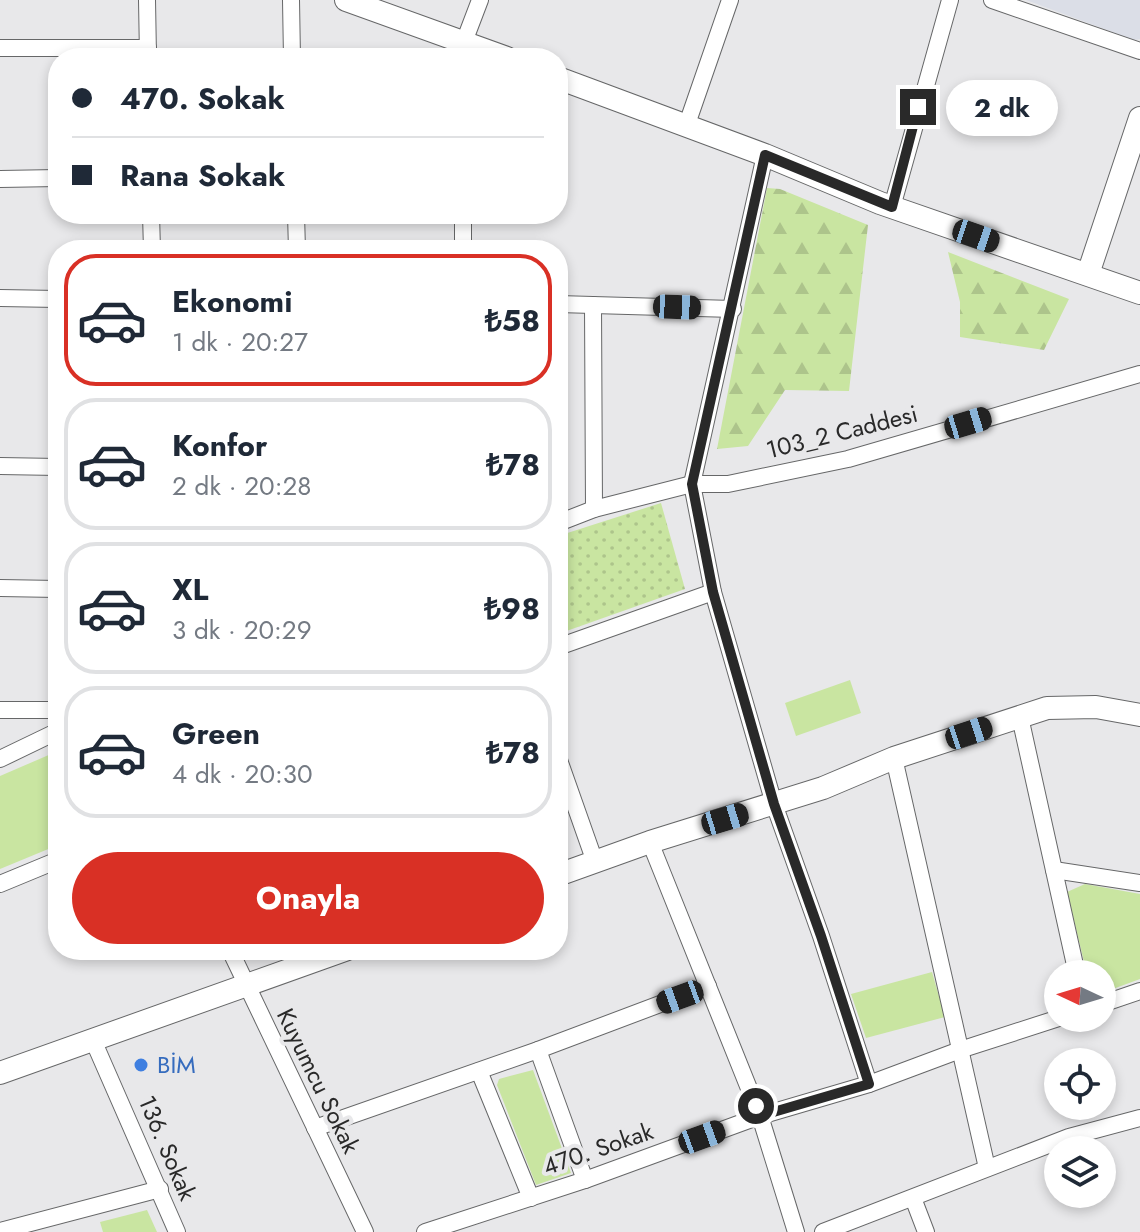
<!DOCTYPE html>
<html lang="tr">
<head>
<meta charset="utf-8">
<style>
	:root { --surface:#fff; --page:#f2f2f3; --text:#1f2937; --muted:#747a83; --line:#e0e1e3; --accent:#d93025 }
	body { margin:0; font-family:Jost,sans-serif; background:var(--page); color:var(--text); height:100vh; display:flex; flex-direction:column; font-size:30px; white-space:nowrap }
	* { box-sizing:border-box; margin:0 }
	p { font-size:26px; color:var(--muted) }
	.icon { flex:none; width:44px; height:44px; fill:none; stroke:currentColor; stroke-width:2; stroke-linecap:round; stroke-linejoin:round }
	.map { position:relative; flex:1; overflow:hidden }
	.drawer { position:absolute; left:48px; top:240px; width:520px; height:720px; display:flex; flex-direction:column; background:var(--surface); border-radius:32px; box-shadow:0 4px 12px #0003 }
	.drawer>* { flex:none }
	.hud { position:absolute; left:48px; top:48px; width:520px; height:176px; border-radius:32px; box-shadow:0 4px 12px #0003; display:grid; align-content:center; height:176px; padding:0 24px; background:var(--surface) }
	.needle { width:52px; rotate:274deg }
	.controls { position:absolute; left:1044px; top:960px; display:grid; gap:16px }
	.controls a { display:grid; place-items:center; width:72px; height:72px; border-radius:50%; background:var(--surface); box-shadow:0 4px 12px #0003; font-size:40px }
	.end { position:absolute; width:36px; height:36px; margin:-18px; border:10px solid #292929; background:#fff; box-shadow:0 0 0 4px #fff }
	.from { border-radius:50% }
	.bubble { position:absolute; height:56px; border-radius:28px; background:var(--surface); box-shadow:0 4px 12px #0003; font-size:26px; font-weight:700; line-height:56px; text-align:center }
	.car { position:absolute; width:24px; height:48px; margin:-24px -12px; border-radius:10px; box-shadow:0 0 6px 2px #0007; background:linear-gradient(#222 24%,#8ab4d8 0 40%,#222 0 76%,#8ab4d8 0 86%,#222 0) }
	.hud b { display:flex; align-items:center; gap:28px; height:76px; font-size:30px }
	.hud b+b { border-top:2px solid var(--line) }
	.hud i { width:20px; height:20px; background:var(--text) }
	ul { padding:14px 0 0; list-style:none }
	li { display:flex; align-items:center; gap:24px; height:132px; margin:0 16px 12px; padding:0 8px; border:4px solid var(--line); border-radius:32px }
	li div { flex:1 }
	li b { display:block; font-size:30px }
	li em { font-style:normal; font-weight:700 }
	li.active { border-color:var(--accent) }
	li>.icon { width:72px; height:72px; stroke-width:1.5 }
	.primary-button { display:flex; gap:16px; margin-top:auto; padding:16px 24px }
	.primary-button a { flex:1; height:92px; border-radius:48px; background:var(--accent); color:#fff; font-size:32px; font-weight:700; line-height:92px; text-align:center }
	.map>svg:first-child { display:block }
	.built { fill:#dbdee7 }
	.grass { fill:url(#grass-dots) }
	.forest { fill:url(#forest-firs) }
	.park { fill:#c9e5a1 }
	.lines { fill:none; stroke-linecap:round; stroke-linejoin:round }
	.street-casing { stroke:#666768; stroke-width:18 }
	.secondary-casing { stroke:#666768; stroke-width:24 }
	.street { stroke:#fff; stroke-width:16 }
	.secondary { stroke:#fff; stroke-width:22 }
	.route { stroke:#292929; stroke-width:10 }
	.shop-dot { fill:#3f7fe0; stroke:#e8e8ea; stroke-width:3 }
	.labels { text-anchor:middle; stroke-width:8; stroke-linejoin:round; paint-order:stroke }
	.street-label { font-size:24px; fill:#292929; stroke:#e8e8ea }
	.shop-label { font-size:24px; fill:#366cbe; stroke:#e8e8ea; text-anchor:start }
</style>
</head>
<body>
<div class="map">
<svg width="1140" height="1232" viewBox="0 0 1140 1232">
	<defs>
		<pattern id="grass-dots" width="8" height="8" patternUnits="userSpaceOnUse" patternTransform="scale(2)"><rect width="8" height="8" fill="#c9e5a1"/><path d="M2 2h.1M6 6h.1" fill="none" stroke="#adc48b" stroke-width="1.8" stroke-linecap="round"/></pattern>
		<pattern id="forest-firs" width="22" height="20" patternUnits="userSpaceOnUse" patternTransform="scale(2)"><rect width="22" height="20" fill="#c9e5a1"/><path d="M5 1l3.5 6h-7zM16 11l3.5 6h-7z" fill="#adc48b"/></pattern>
	</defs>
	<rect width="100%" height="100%" fill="#e8e8ea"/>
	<path class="built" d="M1026,0H1140V39L1134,40Z"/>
	<path class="grass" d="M661,503L685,589L558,634V536Z"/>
	<g class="forest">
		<path d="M767,188L780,189L868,225L849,391L785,390L748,446L717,449Z"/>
		<path d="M948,252L1069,299L1044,350L960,337V302Z"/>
	</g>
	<g class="park">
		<path d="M850,680L861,713L796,736L785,703Z"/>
		<path d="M58,751V845L0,869V776Z"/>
		<path d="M1085,884L1140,894V979L1102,993V974H1087L1067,892Z"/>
		<path d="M932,972L945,1017L866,1038L851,994Z"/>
		<path d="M533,1070L571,1173L536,1185L497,1085L499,1079Z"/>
		<path d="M147,1210L157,1232H103L100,1222Z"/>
	</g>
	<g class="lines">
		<g class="street-casing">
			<g id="street">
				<path d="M147,0L148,56"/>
				<path d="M291,0L292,58"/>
				<path d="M992,0L1140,51"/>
				<path d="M0,48H148"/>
				<path d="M464,58V42L480,0"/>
				<path d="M686,127L730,0"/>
				<path d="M765,155L692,484L713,592L774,804L821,936L869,1084"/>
				<path d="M0,179L58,178"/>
				<path d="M892,207L950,0"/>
				<path d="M151,214L152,250"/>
				<path d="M296,214L297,250"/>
				<path d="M463,250V214"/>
				<path d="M0,298L58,299"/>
				<path d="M558,304L733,309"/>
				<path d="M593,305L594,509"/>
				<path d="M0,466L58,467"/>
				<path d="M558,523L594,509L692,484H728L848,459L1140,374"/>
				<path d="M0,588L58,589"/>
				<path d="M558,647L713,592"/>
				<path d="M0,710H58"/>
				<path d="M1020,717L1077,974"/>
				<path d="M558,757L595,862"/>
				<path d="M894,758L987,1168"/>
				<path d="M0,759L58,731"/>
				<path d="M650,842L760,1116L796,1232"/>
				<path d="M1054,870L1140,883"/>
				<path d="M0,884L58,860"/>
				<path d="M230,950L365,1232"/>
				<path d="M1102,1004L1140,991"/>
				<path d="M93,1040L177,1232"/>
				<path d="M538,1050L585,1180"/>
				<path d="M479,1071L531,1198"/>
				<path d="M315,1128L538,1050L708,986"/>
				<path d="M913,1198L926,1232"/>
				<path d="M0,1231L160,1189"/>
				<path d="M425,1232L585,1180L760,1116L869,1084L960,1050L1059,1018"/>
				<path d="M823,1232L1069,1137L1140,1118"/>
			</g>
		</g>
		<g class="secondary-casing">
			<g id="secondary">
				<path d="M346,0L507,58"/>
				<path d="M558,78L765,155L880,203L1140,293"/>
				<path d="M1088,274L1140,118"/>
				<path d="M558,875L650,842L823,788L894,758L1047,708L1096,707L1140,715"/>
				<path d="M0,1073L345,950"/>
			</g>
		</g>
		<use href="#street" class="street"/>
		<use href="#secondary" class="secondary"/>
	</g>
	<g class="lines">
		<path class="route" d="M756,1106L760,1116L869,1084L821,936L774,804L713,592L692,484L765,155L892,207L918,107"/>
	</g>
	<circle class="shop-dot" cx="141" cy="1065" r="8"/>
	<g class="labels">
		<g class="street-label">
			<text transform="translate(842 432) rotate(-14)" y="8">103_2 Caddesi</text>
			<text transform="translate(318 1081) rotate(64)" y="8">Kuyumcu Sokak</text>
			<text transform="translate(167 1148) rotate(67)" y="8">136. Sokak</text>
			<text transform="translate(598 1149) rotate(-19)" y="8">470. Sokak</text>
		</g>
		<g class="shop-label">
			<text x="157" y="1073">BİM</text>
		</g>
	</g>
</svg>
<div class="controls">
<a><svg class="needle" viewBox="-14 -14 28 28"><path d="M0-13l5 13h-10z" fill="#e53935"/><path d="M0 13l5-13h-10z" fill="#747a83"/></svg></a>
<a><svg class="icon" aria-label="locate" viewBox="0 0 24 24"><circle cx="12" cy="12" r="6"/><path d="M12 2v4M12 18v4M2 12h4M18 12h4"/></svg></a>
<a><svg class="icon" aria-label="layers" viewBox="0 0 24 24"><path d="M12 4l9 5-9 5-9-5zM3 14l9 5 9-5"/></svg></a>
</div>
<i class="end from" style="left:756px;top:1106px"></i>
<i class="end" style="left:918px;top:107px"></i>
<div class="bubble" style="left:946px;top:80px;width:112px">2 dk</div>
<i class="car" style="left:976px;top:236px;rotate:109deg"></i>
<i class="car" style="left:677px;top:307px;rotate:92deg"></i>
<i class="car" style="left:968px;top:423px;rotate:73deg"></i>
<i class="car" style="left:969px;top:733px;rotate:72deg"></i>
<i class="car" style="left:725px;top:819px;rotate:73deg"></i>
<i class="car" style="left:680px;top:997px;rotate:250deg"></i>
<i class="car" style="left:702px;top:1137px;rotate:70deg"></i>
<div class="hud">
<b><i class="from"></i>470. Sokak</b>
<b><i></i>Rana Sokak</b>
</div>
<section class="drawer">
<ul>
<li class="active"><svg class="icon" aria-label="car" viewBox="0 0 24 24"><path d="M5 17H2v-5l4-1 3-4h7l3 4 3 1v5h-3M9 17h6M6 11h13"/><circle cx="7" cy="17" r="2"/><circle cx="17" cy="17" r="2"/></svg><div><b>Ekonomi</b><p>1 dk · 20:27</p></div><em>₺58</em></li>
<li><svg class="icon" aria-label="car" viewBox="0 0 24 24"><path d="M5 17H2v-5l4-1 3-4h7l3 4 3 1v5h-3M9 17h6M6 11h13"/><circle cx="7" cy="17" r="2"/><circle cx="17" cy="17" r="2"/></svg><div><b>Konfor</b><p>2 dk · 20:28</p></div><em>₺78</em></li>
<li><svg class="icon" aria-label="car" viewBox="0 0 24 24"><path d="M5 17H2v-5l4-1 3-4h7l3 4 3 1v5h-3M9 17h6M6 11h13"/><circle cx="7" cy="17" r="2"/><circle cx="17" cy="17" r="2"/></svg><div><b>XL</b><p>3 dk · 20:29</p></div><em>₺98</em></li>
<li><svg class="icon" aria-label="car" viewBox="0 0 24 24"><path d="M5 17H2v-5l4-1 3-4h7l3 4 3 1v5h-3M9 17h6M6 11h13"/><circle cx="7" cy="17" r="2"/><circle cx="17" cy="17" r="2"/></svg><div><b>Green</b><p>4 dk · 20:30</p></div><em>₺78</em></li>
</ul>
<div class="primary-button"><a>Onayla</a></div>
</section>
</div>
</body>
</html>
